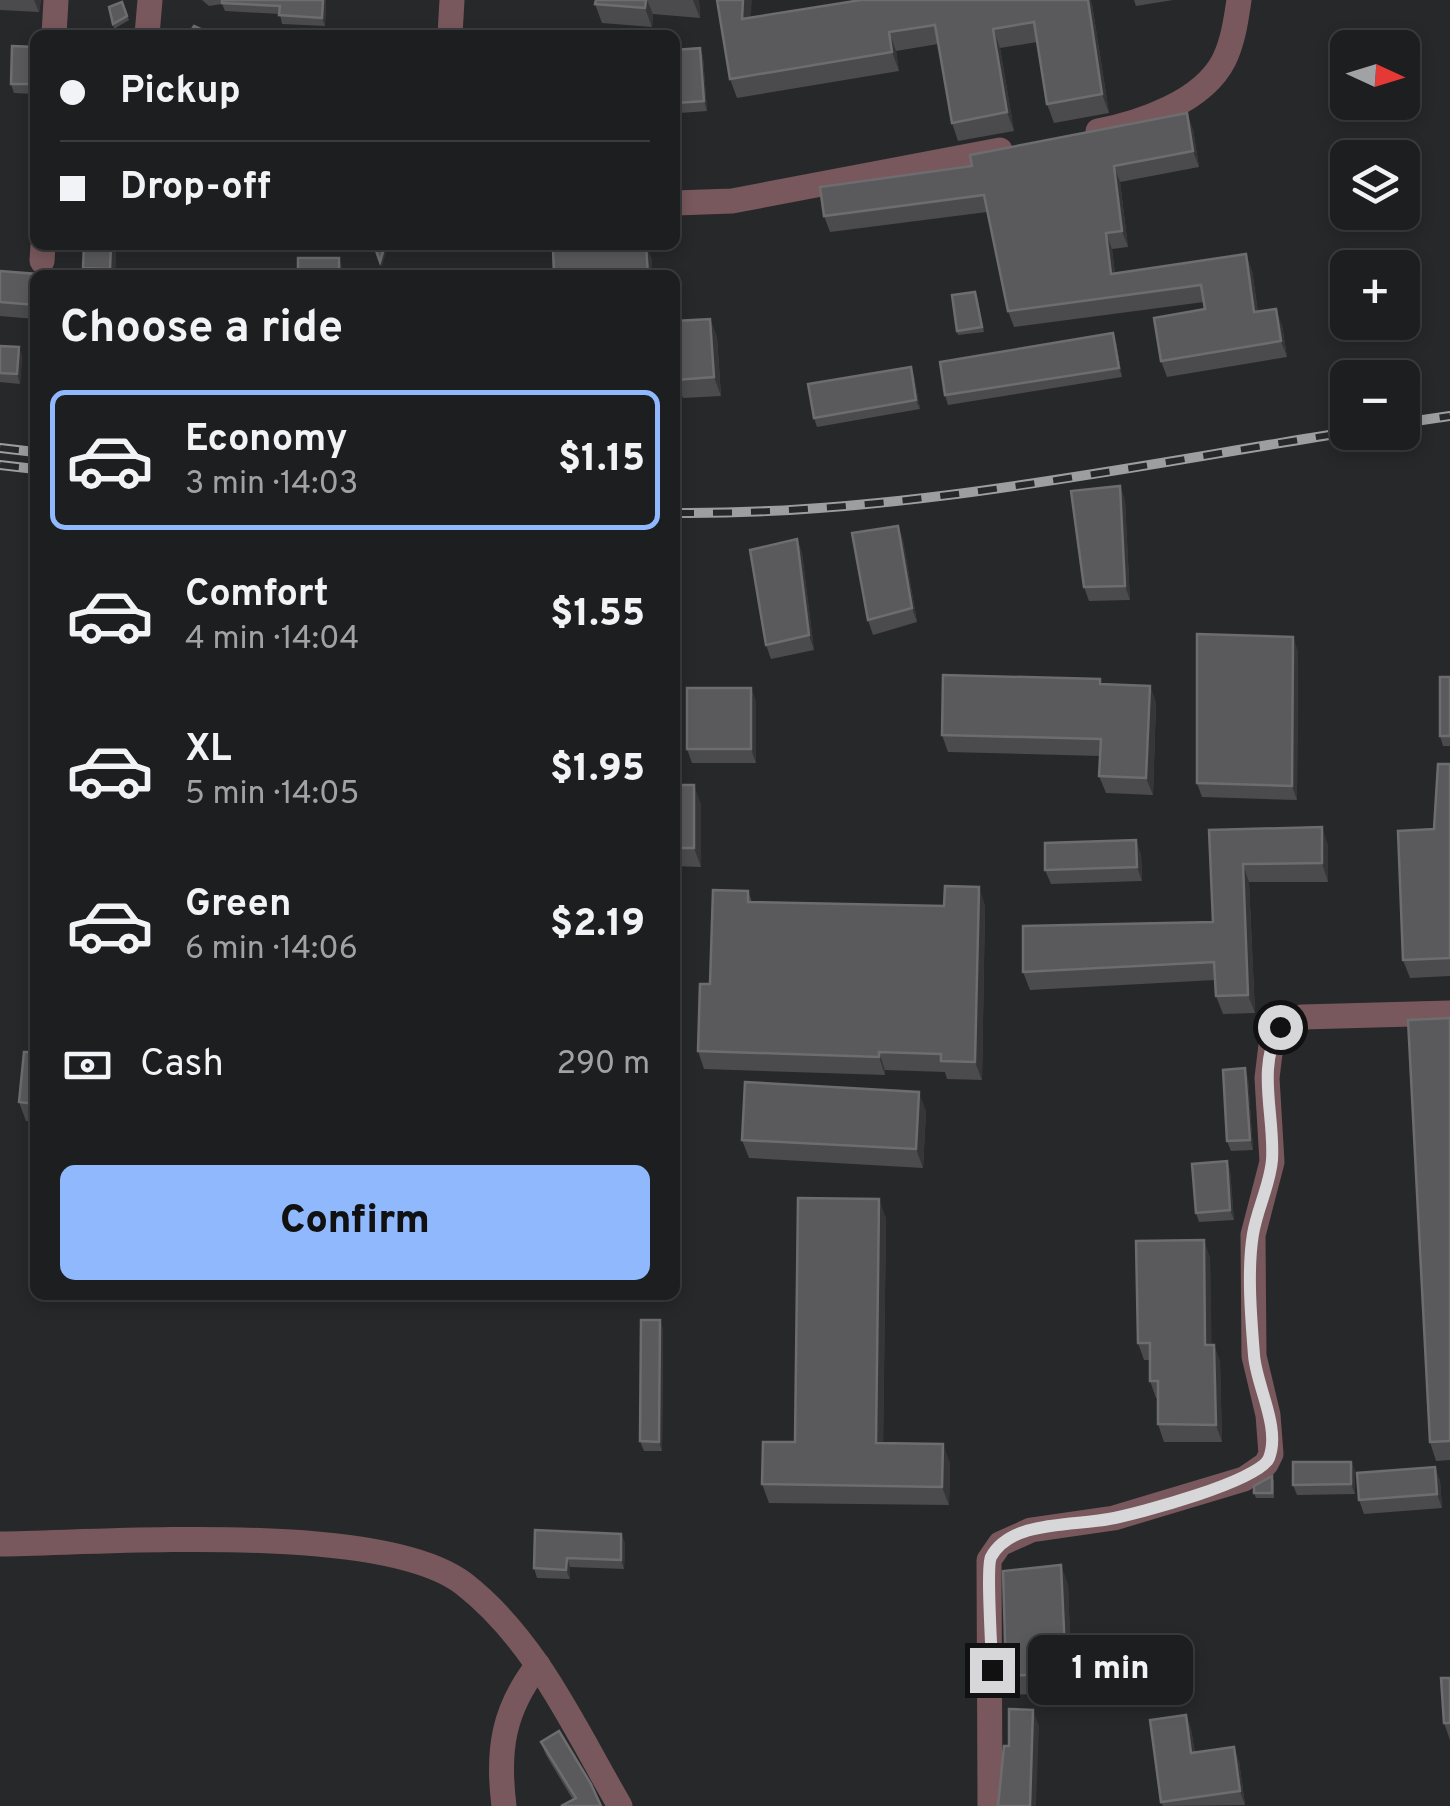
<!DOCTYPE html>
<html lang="en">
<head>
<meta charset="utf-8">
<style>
	:root { --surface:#1d1e20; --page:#252729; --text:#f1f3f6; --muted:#a0a2a5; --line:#3b3c3e; --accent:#90b8fd }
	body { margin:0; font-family:Overpass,sans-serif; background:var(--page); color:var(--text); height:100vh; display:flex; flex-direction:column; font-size:38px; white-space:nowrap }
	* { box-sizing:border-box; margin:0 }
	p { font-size:32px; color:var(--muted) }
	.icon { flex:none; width:55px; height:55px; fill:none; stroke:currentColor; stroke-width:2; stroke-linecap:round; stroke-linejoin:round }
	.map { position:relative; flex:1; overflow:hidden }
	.details { position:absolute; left:30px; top:270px; width:650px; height:1030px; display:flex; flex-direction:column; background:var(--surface); border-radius:15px; box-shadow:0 5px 15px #0003,0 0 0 2px var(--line) }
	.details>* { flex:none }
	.banner { position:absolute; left:30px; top:30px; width:650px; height:220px; border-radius:15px; box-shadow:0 5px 15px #0003,0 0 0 2px var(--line); display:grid; align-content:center; height:220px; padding:0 30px; background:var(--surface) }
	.needle { width:65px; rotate:94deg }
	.tools { position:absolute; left:1330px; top:30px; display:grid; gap:20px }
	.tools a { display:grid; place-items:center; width:90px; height:90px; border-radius:15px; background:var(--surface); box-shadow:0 5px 15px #0003,0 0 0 2px var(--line); font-size:50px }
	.end { position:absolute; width:45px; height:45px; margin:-22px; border:12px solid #d7d7d9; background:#111; box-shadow:0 0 0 5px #111 }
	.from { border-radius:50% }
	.bubble { position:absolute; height:70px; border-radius:15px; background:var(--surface); box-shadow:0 5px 15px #0003,0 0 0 2px var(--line); font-size:32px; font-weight:800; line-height:70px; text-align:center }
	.banner b { display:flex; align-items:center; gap:35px; height:95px; font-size:38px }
	.banner b+b { border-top:2px solid var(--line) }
	.banner i { width:25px; height:25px; background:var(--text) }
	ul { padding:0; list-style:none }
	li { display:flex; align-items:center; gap:30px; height:140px; margin:0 20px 15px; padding:0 10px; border:5px solid transparent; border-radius:15px }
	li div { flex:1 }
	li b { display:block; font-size:38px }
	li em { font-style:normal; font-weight:800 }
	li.active { border-color:var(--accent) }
	li>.icon { width:90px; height:90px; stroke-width:1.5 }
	h2 { padding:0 30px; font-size:45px; line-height:120px }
	.pay { display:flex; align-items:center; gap:25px; height:110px; padding:0 30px; font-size:38px }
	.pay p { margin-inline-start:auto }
	.cta { display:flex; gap:20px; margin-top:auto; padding:20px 30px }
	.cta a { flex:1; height:115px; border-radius:15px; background:var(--accent); color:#111; font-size:40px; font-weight:800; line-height:115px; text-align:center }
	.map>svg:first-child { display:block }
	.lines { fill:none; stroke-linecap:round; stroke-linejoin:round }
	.minor { stroke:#78585c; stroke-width:25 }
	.rail-casing { stroke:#9d9ea0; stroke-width:10 }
	.rail { stroke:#27282a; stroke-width:6; stroke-dasharray:19; stroke-linecap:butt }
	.wall { fill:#4b4b4e }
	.shaded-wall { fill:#363639 }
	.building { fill:#5a5a5c; stroke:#6d6d70; stroke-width:2.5 }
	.route { stroke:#d7d7d9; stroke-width:12 }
</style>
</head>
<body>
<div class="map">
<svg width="1450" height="1806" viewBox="0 0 1450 1806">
	<rect width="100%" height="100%" fill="#27282a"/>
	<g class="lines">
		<g class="minor">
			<path d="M54,35L56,0"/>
			<path d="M147,35L150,0"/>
			<path d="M450,35L452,0"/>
			<path d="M1098,131C1140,123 1203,102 1224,60C1233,42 1236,20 1239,0"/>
			<path d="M675,203L732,201L1000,150"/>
			<path d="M42,261L43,245"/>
			<path d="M0,1544C108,1543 382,1521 464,1584C536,1640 575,1729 620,1806"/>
			<path d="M504,1806C497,1750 503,1710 538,1665"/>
			<path d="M990,1806L989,1560L1000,1544L1031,1530L1114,1518L1244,1479L1266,1464L1271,1454L1268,1415L1254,1356L1253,1235L1272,1162L1267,1078L1271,1045L1280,1027L1302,1017L1450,1013"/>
		</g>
		<g class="rail-casing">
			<g id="rail">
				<path d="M1402,423L1450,416"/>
				<path d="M0,448L35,452"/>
				<path d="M0,465L35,469"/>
				<path d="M675,513C900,515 1126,467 1348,432"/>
			</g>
		</g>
		<use href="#rail" class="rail"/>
	</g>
	<g class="wall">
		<path d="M0,0H41L39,12L0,10Z"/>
		<path d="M202,0H326L325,26L282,24L280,14L225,11L222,4L209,6Z"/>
		<path d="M596,0H699L700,18L653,14L652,27L602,23L595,4Z"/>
		<path d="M1134,0H1173L1136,6Z"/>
		<path d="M122,2L129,20L114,29L113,24Z"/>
		<path d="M1092,4L1109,113L1054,123L1047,104L1037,42L1000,48L1014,131L958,141L952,123L938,44L896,51L899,71L737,98L730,79L750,18Z"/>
		<path d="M35,47V94L14,93L11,84Z"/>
		<path d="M700,48L703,57L707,111L680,113L677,103Z"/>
		<path d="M1193,129L1199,167L1120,182L1128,247L1112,249L1115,273L1252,270L1258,312L1282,325L1287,357L1167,377L1161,361L1205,309L1204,302L1014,327L1008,311L987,212L830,232L824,216L972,166Z"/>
		<path d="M84,245H116L115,275H85L83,268Z"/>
		<path d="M0,271L35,275V319L0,316Z"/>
		<path d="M977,296L984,332L958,335L957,331Z"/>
		<path d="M710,319L717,337L721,396L683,398L676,380Z"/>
		<path d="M1116,342L1122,377L948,405L945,395Z"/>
		<path d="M0,346L19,347L22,357L20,384L0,382Z"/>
		<path d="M911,367L914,376L920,409L817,427L814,418Z"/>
		<path d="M1120,486L1125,501L1130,600L1089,601L1084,587Z"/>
		<path d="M898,526L903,540L917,622L873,635L868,620Z"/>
		<path d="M797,539L802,553L814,650L771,659L766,645Z"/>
		<path d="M1298,651L1297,800L1202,797L1197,783Z"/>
		<path d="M1450,677V746H1443L1440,736Z"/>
		<path d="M1102,684L1150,686L1156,703L1153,795L1106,793L1099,776L1100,756L948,752L942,735Z"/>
		<path d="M751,688L756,702V763H692L687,749Z"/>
		<path d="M1450,764V976L1410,978L1403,960Z"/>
		<path d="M675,785L701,804V867L675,866Z"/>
		<path d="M1209,830L1328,845V882H1249L1255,1013L1223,1014L1216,996L1215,980L1030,990L1023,972L1213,922Z"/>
		<path d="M1141,854L1142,881L1051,884L1045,870Z"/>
		<path d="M748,891L752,902L944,906L985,905L982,1080L947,1079L945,1072L885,1070V1075L704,1069L698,1051L710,984Z"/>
		<path d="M1450,1018V1460L1436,1461L1430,1442Z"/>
		<path d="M35,1052V1122L26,1121L19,1102Z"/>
		<path d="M1248,1078L1253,1150L1231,1151L1227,1141Z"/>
		<path d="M926,1111L923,1168L749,1158L742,1140Z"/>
		<path d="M1227,1161L1230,1171L1234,1220L1199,1222L1196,1213Z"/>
		<path d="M886,1218L883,1444L950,1463L949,1505L769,1503L762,1484L795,1442Z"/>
		<path d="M1210,1257L1211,1345H1214L1220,1362L1222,1442H1164L1158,1424V1398H1156L1150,1381V1360H1144L1138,1343Z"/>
		<path d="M660,1320L663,1330L662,1451H644L640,1441Z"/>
		<path d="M1351,1462L1355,1471V1494L1297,1495L1293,1485Z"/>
		<path d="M1435,1467L1440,1481L1442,1508L1364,1514L1359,1500Z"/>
		<path d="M1272,1476L1274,1481V1498H1256L1254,1493Z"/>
		<path d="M621,1534L625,1543L624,1569L570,1567V1579L537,1578L534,1568Z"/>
		<path d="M1068,1584L1072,1692L1013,1695L1006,1676Z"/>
		<path d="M1450,1678V1740L1444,1723Z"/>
		<path d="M1186,1715L1191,1729L1195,1753L1239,1761L1245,1805L1163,1806L1161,1802Z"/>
		<path d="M541,1742L591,1784L573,1800L546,1755Z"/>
	</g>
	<g class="shaded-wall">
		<path d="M34,0H41L39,12Z"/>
		<path d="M323,0H326L325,26L322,18Z"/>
		<path d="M646,0H647L653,14L652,27L645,8Z"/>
		<path d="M693,0H699L700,18Z"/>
		<path d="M743,0H752L749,38L742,19Z"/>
		<path d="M1088,0H1091L1092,4L1109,113L1102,94Z"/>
		<path d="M993,29L1000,48L1014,131L1007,112Z"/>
		<path d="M889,32L896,51L899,71L892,52Z"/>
		<path d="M700,48L703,57L707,111L704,101Z"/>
		<path d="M1187,113L1193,129L1199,167L1193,151Z"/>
		<path d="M1114,166L1120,182L1128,247L1122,231Z"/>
		<path d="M1106,233L1112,249L1117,290L1111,274Z"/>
		<path d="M111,245H116L115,275H112L110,269Z"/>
		<path d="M385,245H388L382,267L380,262Z"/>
		<path d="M646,245L652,259V275H648Z"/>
		<path d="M1246,254L1252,270L1260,328L1254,312Z"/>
		<path d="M339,258L344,272V275H339Z"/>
		<path d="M1276,309L1282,325L1287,357L1281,341Z"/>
		<path d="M710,319L717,337L721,396L714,377Z"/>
		<path d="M1113,333L1116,342L1122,377L1119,368Z"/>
		<path d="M19,347L22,357L20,384L17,374Z"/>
		<path d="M911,367L914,376L920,409L916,400Z"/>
		<path d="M1120,486L1125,501L1130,600L1125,586Z"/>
		<path d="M898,526L903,540L917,622L912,608Z"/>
		<path d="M797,539L802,553L814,650L809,635Z"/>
		<path d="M1293,637L1298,651L1297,800L1292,786Z"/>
		<path d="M1150,686L1156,703L1153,795L1146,778Z"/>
		<path d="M751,688L756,702V763L751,749Z"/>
		<path d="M694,785L701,804V867L694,848Z"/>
		<path d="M1322,827L1328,845V882L1322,863Z"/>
		<path d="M1136,840L1141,854L1142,881L1137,867Z"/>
		<path d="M1243,864L1249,882L1255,1013L1248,995Z"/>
		<path d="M979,887L985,905L982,1080L975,1062Z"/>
		<path d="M879,1052L885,1070V1075L879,1057Z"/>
		<path d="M1245,1068L1248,1078L1253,1150L1250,1140Z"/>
		<path d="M919,1092L926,1111L923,1168L916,1149Z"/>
		<path d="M1227,1161L1230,1171L1234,1220L1230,1210Z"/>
		<path d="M879,1199L886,1218L883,1462L876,1443Z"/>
		<path d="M1204,1240L1210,1257L1212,1362L1205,1345Z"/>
		<path d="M660,1320L663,1330L662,1451L659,1442Z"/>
		<path d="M1214,1345L1220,1362L1222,1442L1216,1425Z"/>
		<path d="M943,1444L950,1463L949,1505L942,1487Z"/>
		<path d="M1351,1462L1355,1471V1494L1351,1484Z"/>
		<path d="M1435,1467L1440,1481L1442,1508L1437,1494Z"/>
		<path d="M621,1534L625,1543L624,1569L621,1560Z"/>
		<path d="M567,1558L570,1567V1579L566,1570Z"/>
		<path d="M1061,1565L1068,1584L1072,1692L1066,1673Z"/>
		<path d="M1033,1710L1039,1726L1036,1806H1030Z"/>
		<path d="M1186,1715L1191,1729L1197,1767L1191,1753Z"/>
		<path d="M1234,1747L1239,1761L1245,1805L1240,1791Z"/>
	</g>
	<g class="building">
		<path d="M222,0H323L322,18L279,15L280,6L222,3Z"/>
		<path d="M596,0H646L645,8L595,4Z"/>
		<path d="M717,0H743L742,19L861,0H1088L1102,94L1047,104L1034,22L993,29L1007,112L952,123L935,25L889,32L892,52L730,79Z"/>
		<path d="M122,2L127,16L113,24L109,7Z"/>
		<path d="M194,26L207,32L206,35H188Z"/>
		<path d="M12,46L35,47V84H11Z"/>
		<path d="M700,48L704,101L677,103L675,50Z"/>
		<path d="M1187,113L1193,151L1114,166L1122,231L1106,233L1111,274L1246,254L1254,312L1276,309L1281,341L1161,361L1154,318L1205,309L1201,285L1008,311L984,195L824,216L820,187L972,166L970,155Z"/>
		<path d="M84,245H111L110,269L83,268Z"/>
		<path d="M374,245H385L380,262Z"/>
		<path d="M646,245L648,275H554L553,249Z"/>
		<rect x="298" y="258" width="41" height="17"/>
		<path d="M0,271L37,274L35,275V305L0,302Z"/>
		<path d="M975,292L982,327L957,331L952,295Z"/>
		<path d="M710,319L714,377L676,380L675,321Z"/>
		<path d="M1113,333L1119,368L945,395L940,362Z"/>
		<path d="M0,346L19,347L17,374L0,373Z"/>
		<path d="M911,367L916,400L814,418L808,384Z"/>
		<path d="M1120,486L1125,586L1084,587L1071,491Z"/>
		<path d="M898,526L912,608L868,620L852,533Z"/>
		<path d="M797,539L809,635L766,645L750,550Z"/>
		<path d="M1197,634L1293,637L1292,786L1197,783Z"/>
		<path d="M943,675L1100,679V684L1150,686L1146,778L1099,776L1101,739L942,735Z"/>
		<rect x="1440" y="677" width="10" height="59"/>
		<rect x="687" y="688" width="64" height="61"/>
		<path d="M1438,764H1450V958L1403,960L1398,831L1434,829Z"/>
		<rect x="675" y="785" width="19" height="63"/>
		<path d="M1322,827V863L1243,864L1248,995L1216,996L1214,962L1023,972V926L1213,922L1209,830Z"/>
		<path d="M1136,840L1137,867L1045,870V843Z"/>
		<path d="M945,886L979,887L975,1062L941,1061V1054L879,1052V1057L698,1051L700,984H710L713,890L748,891V902L944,906Z"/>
		<path d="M1450,1018V1441L1430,1442L1408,1020Z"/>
		<path d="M24,1052H35V1104L19,1102Z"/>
		<path d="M1245,1068L1250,1140L1227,1141L1223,1070Z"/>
		<path d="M745,1082L919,1092L916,1149L742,1140Z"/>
		<path d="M1227,1161L1230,1210L1196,1213L1192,1164Z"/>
		<path d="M798,1198L879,1199L876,1443L943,1444L942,1487L762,1484L763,1442H795Z"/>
		<path d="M1204,1240L1205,1345H1214L1216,1425L1158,1424V1381H1150V1343H1138L1136,1241Z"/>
		<path d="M641,1320H660L659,1442L640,1441Z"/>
		<path d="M1293,1462H1351V1484L1293,1485Z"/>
		<path d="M1435,1467L1437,1494L1359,1500L1357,1473Z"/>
		<path d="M1272,1476V1493H1254V1486Z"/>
		<path d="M535,1530L621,1534V1560L567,1558L566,1570L534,1568Z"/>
		<path d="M1061,1565L1066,1673L1006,1676L1003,1571Z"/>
		<path d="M1441,1678H1450V1723H1444Z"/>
		<path d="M1009,1709L1033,1710L1030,1806H998L1004,1746H1009Z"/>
		<path d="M1186,1715L1191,1753L1234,1747L1240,1791L1161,1802L1150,1720Z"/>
		<path d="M559,1731L591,1784L601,1806H561L576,1798L541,1742Z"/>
	</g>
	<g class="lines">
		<path class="route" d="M992,1670C992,1651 986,1567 991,1557C1011,1520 1073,1526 1109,1519C1137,1514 1260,1481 1269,1458C1281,1428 1256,1385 1254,1355C1251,1317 1247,1270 1253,1234C1257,1209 1270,1185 1272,1160C1275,1116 1256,1068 1280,1027"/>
	</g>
</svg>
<div class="tools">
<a><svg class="needle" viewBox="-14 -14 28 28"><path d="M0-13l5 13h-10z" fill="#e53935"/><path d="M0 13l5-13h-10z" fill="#a0a2a5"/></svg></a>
<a><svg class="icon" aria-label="layers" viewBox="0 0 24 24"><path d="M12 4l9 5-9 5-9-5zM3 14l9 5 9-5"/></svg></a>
<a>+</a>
<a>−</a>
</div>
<i class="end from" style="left:1280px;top:1027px"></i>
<i class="end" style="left:992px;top:1670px"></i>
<div class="bubble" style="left:1028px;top:1635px;width:165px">1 min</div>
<div class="banner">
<b><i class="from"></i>Pickup</b>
<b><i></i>Drop-off</b>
</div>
<section class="details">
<h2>Choose a ride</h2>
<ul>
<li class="active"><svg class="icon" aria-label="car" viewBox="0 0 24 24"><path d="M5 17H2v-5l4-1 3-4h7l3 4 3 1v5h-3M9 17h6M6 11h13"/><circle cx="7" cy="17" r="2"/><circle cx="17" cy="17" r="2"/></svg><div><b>Economy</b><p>3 min · 14:03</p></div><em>$1.15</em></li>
<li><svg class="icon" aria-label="car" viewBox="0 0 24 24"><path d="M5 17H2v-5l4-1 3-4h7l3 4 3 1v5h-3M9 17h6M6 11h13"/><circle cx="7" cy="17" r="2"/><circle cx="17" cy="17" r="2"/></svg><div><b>Comfort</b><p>4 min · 14:04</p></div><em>$1.55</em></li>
<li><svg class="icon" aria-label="car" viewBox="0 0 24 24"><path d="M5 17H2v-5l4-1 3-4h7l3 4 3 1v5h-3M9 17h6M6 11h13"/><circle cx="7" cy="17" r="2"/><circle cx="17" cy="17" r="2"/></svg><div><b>XL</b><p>5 min · 14:05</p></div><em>$1.95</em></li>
<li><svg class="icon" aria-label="car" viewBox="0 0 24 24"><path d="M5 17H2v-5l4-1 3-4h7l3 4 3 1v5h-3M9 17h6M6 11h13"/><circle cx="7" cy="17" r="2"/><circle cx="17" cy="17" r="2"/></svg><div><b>Green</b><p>6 min · 14:06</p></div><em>$2.19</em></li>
</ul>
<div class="pay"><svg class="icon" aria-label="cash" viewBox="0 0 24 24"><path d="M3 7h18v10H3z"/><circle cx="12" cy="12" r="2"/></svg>Cash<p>290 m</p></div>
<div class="cta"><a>Confirm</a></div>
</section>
</div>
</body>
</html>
